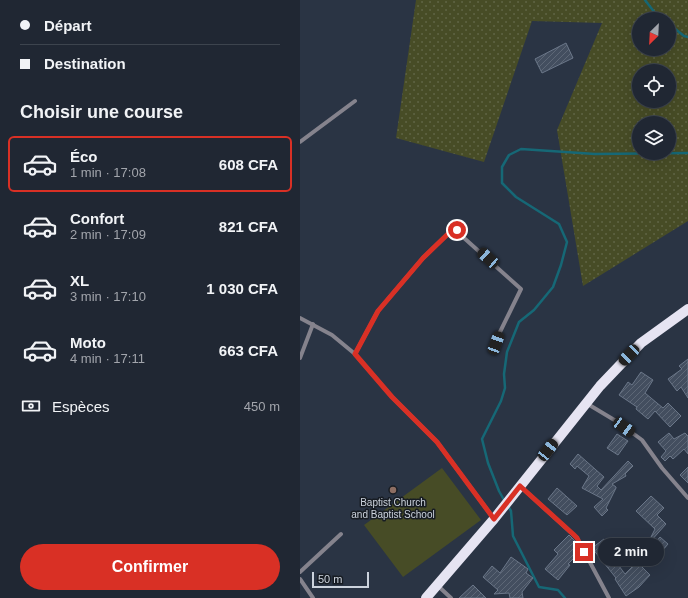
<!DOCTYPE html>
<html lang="fr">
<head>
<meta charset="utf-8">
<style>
	:root { --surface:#202733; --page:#2d333f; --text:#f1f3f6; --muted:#a2a5ac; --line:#3d444e; --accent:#d93025 }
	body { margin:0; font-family:Arial,sans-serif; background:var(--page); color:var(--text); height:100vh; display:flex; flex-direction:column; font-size:15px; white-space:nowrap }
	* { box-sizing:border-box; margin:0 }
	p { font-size:13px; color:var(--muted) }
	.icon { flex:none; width:22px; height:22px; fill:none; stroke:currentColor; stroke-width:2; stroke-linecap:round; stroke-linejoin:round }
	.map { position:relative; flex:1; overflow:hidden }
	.panel { display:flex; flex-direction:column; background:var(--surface); width:300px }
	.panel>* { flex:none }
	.hud { display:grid; align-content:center; height:88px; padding:0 20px; background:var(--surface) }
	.needle { width:26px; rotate:204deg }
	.buttons { position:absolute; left:332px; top:12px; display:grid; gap:8px }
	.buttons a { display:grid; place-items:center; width:44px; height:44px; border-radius:50%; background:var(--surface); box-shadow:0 4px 16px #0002,0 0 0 1px var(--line); font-size:20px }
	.scale { position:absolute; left:12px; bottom:10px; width:57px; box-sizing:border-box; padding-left:4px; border:2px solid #ccd3dd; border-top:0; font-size:11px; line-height:14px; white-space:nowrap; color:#ccd3dd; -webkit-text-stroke:3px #171c23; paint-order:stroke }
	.end { position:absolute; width:18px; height:18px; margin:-9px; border:5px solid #d93025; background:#fff; box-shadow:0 0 0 2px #fff }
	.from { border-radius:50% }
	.bubble { position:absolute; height:28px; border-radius:14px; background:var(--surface); box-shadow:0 4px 16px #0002,0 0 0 1px var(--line); font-size:13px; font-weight:600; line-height:28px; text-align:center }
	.car { position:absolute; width:12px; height:24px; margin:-12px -6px; border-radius:5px; box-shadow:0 0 3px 1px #0007; background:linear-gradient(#222 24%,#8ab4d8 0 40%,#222 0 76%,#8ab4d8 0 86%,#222 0) }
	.hud b { display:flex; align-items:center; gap:14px; height:38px; font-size:15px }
	.hud b+b { border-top:1px solid var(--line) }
	.hud i { width:10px; height:10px; background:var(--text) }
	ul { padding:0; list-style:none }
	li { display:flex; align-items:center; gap:12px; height:56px; margin:0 8px 6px; padding:0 12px; border:2px solid transparent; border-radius:6px }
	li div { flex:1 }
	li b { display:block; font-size:15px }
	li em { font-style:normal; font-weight:600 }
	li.active { border-color:var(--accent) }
	li>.icon { width:36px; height:36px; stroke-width:1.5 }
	h2 { padding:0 20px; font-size:18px; line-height:48px }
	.pay { display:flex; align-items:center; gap:10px; height:44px; padding:0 20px; font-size:15px }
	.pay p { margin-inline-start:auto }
	.action { display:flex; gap:8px; margin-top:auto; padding:8px 20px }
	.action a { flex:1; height:46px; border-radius:24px; background:var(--accent); color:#fff; font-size:16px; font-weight:600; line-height:46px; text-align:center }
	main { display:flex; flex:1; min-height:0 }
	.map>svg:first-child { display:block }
	.grass { fill:url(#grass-dots); fill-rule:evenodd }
	.garden { fill:#474c26 }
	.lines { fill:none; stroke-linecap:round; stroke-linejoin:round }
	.stream { stroke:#166876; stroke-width:2.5 }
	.building { fill:url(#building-hatch); stroke:#6b7789 }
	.minor { stroke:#85838d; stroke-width:4 }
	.trunk { stroke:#e6e4f2; stroke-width:10 }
	.route { stroke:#d93025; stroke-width:5 }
	.education-dot { fill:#8d6e63; stroke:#171c23; stroke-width:1.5 }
	.labels { text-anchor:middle; stroke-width:3; stroke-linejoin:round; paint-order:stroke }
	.poi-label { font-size:10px; fill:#ccd3dd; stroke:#171c23 }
</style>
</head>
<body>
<main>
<section class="panel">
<div class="hud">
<b><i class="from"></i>Départ</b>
<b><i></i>Destination</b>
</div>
<h2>Choisir une course</h2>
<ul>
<li class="active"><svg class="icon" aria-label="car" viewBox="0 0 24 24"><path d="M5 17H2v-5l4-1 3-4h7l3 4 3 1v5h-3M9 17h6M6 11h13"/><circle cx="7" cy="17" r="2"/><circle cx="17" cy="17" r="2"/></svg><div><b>Éco</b><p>1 min · 17:08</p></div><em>608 CFA</em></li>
<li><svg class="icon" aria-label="car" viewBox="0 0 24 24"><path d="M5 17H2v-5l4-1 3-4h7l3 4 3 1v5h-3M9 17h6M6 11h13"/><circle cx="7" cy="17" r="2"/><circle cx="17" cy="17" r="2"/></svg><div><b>Confort</b><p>2 min · 17:09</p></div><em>821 CFA</em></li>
<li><svg class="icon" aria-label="car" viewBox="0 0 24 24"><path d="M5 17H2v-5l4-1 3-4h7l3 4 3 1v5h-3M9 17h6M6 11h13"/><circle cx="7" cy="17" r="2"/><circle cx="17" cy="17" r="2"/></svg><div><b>XL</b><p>3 min · 17:10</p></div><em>1 030 CFA</em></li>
<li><svg class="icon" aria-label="car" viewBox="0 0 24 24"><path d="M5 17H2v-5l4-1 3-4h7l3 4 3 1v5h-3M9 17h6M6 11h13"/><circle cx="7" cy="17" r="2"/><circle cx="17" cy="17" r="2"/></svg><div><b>Moto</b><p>4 min · 17:11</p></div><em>663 CFA</em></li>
</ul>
<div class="pay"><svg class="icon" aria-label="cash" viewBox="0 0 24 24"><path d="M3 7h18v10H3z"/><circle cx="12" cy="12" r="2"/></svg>Espèces<p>450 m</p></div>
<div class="action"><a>Confirmer</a></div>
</section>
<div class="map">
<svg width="388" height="598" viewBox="0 0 388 598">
	<defs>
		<pattern id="grass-dots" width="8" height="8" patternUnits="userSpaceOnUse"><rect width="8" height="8" fill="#474c26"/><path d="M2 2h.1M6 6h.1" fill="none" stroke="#606545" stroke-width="1.8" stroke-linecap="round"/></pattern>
		<pattern id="building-hatch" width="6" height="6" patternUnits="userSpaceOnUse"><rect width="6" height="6" fill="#434e5f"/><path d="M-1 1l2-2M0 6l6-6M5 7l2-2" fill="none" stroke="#5d6776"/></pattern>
	</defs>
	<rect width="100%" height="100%" fill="#2a3444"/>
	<path class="grass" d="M116,0H388V221L283,286L257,130L302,23L232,21L184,162L96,138ZM339,19H369V49H339ZM339,71H369V101H339ZM339,123H369V153H339Z"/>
	<path class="garden" d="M142,468L181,520L103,577L64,525Z"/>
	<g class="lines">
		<g class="stream">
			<path d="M345,0L355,13L363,19"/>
			<path d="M369,24L384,36L388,37"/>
			<path d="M204,500L199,491L188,463L182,439L201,401L205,388L204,374L207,352L219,322L234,310L253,287L261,265L267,242L259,224L216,197L202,183V167L209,155L221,149L295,154L388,153"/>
			<path d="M208,506L211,511L213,536L239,587L258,590L265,598"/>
		</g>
	</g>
	<g class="building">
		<path d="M266,43L273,58L242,73L235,59Z"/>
		<path d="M388,359V398L381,387L377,391L368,379L382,369L379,366Z"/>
		<path d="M341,372L353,380L345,393L363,408L368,403L381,416L370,427L355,411L348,419L336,409L337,407L319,395L328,382L332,385Z"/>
		<path d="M369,433L374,439L385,433L388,436V454L384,449L373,459L370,456L365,461L361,457L366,451L358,442Z"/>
		<path d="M317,434L328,441L318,455L307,448Z"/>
		<path d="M278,454L304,477L297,486L301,490L328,461L333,466L325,474L326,476L312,484L316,487V488L306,508L308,510L302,516L294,507L303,499L282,488L289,476L277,466L275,469L270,464Z"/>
		<path d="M388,467V483L380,475Z"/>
		<path d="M257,488L277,506L267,515L248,499Z"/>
		<path d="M351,496L364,508L357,515L366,524L350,542L349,541L355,529L336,511Z"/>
		<path d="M269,535L275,541L278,547L276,548L280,552L268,564L270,565L258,580L245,569L258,554L254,550Z"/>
		<path d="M360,537L368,544L357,557L349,550Z"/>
		<path d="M304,539L308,543L309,539L321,546L318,552L321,560L316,562L325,574L337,562L350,575L339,587L326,596L315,579L316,578L292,548Z"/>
		<path d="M211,557L228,569L226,573L233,578L222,592L223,598H210L209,593L194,594L198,590L183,577L192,566L200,573Z"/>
		<path d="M173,585L186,598H159Z"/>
	</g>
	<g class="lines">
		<g class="minor">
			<path d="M0,142L55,101"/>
			<path d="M0,318L32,335L55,354L92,397L137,442L194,519"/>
			<path d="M55,354L78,311L123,258L152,230L154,229L221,289L199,334L193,351"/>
			<path d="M0,358L13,324"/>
			<path d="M286,403L316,421L342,440L362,468L388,498"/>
			<path d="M221,487L277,538L309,598"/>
			<path d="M0,572L41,534"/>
			<path d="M0,579L13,598"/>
			<path d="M137,585L151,598"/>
		</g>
		<path class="trunk" d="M126,598L194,519L300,386L341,343L388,309"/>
	</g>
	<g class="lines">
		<path class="route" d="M157,230H152L123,258L78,311L55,354L92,397L137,442L194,519L220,486L273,534L277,538L284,552"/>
	</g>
	<circle class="education-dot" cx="93" cy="490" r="4"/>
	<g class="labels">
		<g class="poi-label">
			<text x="93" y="506">Baptist Church<tspan x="93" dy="12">and Baptist School</tspan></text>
		</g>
	</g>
</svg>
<div class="buttons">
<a><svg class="needle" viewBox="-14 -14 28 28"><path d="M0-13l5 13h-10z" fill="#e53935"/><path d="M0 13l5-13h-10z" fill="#a2a5ac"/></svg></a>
<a><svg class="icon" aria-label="locate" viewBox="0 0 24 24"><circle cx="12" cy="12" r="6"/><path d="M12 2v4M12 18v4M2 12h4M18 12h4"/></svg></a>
<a><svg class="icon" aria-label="layers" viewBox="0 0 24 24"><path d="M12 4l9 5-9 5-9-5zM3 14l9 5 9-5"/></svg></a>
</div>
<div class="scale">50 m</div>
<i class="end from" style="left:157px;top:230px"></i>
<i class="end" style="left:284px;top:552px"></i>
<div class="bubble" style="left:298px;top:538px;width:66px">2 min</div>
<i class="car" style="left:188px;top:258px;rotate:312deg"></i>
<i class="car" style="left:196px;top:343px;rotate:20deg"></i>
<i class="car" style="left:329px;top:355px;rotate:224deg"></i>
<i class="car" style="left:324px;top:427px;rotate:126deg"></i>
<i class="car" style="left:248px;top:450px;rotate:38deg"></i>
</div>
</main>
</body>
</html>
